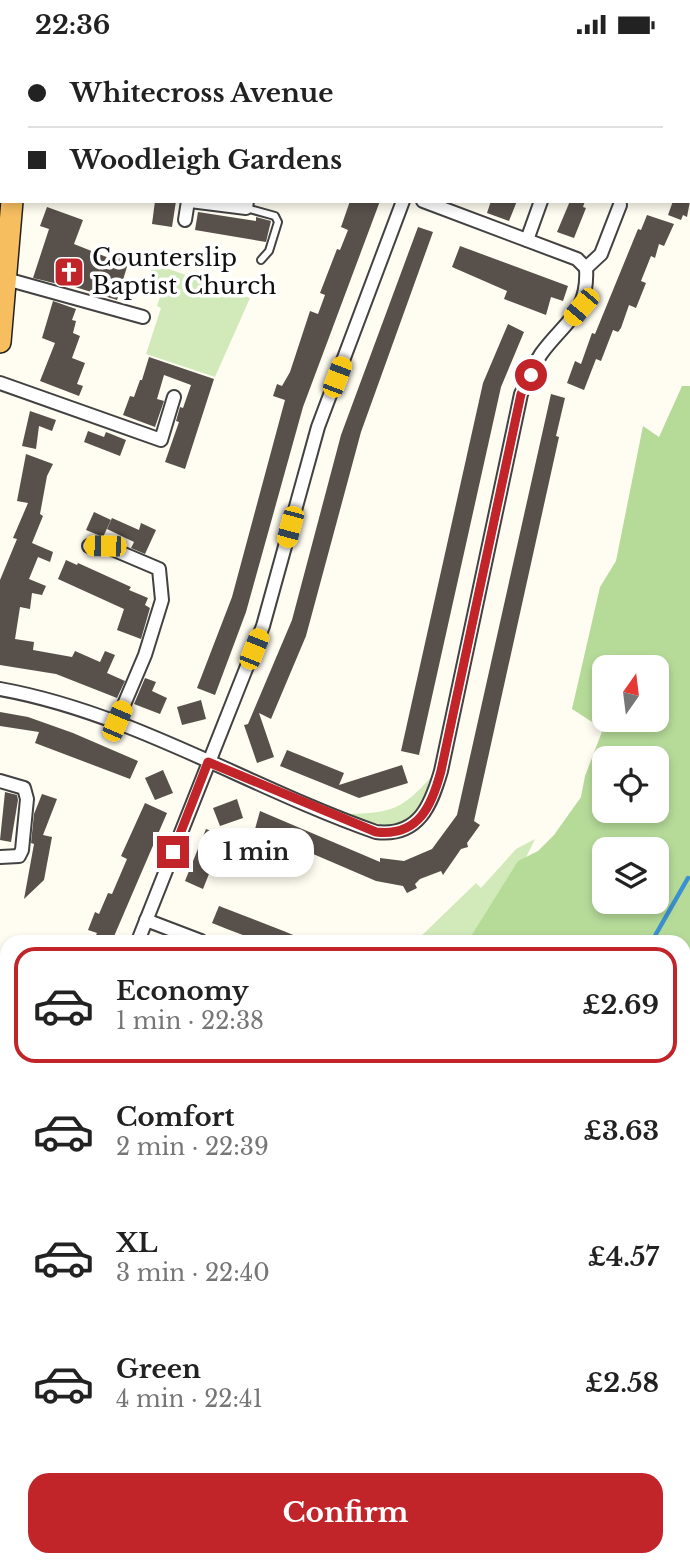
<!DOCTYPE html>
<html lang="en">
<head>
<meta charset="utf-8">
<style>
	:root { --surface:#fff; --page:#f2f2f2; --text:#222; --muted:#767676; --line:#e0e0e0; --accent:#c1252a }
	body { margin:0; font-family:"Libre Baskerville",serif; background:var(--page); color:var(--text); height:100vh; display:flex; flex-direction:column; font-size:26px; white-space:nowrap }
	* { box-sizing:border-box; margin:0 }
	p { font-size:23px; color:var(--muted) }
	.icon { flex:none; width:38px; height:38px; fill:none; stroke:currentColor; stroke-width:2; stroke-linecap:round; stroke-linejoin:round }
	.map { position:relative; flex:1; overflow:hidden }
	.sheet { position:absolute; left:0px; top:886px; width:691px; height:632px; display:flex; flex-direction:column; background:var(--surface); border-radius:21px 21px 0 0; box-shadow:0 4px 10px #0003 }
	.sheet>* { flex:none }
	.hud { position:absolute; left:0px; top:0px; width:691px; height:154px; box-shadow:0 4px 10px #0003; display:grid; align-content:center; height:154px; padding:0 28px; background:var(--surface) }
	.needle { width:46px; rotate:14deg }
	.tools { position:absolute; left:592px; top:606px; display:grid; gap:14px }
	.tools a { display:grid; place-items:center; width:77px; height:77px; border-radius:14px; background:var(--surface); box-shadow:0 4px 10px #0003; font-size:35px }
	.end { position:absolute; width:32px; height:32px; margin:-16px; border:9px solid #c1252a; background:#fff; box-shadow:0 0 0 4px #fff }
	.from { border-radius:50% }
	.bubble { position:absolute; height:49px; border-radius:21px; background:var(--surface); box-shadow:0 4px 10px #0003; font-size:23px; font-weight:800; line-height:49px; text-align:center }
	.car { position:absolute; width:21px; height:42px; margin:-21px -10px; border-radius:9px; box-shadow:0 0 5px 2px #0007; background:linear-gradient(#f5c518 24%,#345 0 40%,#f5c518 0 76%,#345 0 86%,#f5c518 0) }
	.hud b { display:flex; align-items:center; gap:24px; height:66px; font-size:26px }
	.hud b+b { border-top:2px solid var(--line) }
	.hud i { width:18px; height:18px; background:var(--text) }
	ul { padding:12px 0 0; list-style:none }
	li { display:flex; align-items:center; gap:21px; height:116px; margin:0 14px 10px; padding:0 14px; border:4px solid transparent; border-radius:21px }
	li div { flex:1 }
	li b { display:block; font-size:26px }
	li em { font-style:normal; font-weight:800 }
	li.active { border-color:var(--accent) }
	li>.icon { width:63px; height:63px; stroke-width:1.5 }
	.action { display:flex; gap:14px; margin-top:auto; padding:14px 28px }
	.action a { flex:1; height:80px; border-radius:21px; background:var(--accent); color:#fff; font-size:28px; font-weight:800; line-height:80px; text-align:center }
	.status { display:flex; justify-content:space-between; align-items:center; height:49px; padding:0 35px; background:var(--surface); direction:ltr }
	.status svg { height:19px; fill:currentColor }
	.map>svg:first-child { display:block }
	.green { fill:#d2eaba }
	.forest { fill:#b6db99; fill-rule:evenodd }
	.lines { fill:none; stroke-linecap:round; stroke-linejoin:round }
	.stream { stroke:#3b91cf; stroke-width:4.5 }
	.building { fill:#58504b }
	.service-casing { stroke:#424242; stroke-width:10 }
	.minor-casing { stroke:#424242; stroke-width:16 }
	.tertiary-casing { stroke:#424242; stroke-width:19 }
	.trunk-casing { stroke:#202020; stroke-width:24 }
	.service { stroke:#fff; stroke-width:6 }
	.minor { stroke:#fff; stroke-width:12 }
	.tertiary { stroke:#fff; stroke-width:16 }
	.trunk { stroke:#f7be60; stroke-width:21 }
	.route { stroke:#c1252a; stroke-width:9 }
	.labels { text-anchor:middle; stroke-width:7; stroke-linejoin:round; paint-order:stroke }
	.poi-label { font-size:24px; fill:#0f0f0f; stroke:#fff; text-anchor:start }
</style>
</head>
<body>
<div class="status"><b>22:36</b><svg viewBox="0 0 49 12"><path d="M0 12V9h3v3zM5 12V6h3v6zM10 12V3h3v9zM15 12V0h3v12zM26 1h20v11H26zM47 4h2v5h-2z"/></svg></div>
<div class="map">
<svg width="690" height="1516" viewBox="0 0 690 1516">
	<rect width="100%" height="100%" fill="#fffcf1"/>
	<g class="green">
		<path d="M155,215L250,249L215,328L146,305L161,259L157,257L164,236L153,233L155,223L151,222V216Z"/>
		<path d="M430,729C416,783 395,784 348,765C390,764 402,761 430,729Z"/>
		<path d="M535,790L485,892H416L476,834L481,839L516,800Z"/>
		<path d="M0,1400L7,1401V1510H260L256,1516H0Z"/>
	</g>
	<path class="forest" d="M682,337H690V1048L684,1047V892H468L518,812L538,802L554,786L581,748L585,727L603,680L572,660L600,538L616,512L643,377L659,388ZM604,618H656V670H604ZM604,709H656V761H604ZM604,800H656V852H604Z"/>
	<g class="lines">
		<g class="stream">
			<path d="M652,892L688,829"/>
			<path d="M9,1516L15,1510"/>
		</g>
	</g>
	<g class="building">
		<path d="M155,152H176L172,178L152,175Z"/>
		<path d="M350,152H380L303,358L246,563L215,646L197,639L232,548L285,351L273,347L277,335L282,337L290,323L310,262L318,265L325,246L320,244L337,200L340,201L348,181L341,178Z"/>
		<path d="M491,152H517L509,172L487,164Z"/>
		<path d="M570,152H585L583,158L586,159L574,189L557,183Z"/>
		<path d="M673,152H690L687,168L683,166L681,171L668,166Z"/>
		<path d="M47,158L83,171L74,195L114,211L115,207L129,211L117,251L59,233L58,235L33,229L49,180L40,177Z"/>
		<path d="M198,163L256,172V168L271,172L266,193L195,181Z"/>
		<path d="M647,166L674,175L664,197L659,195L655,209L651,207L641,232L646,234L636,259L629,256L621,279L618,283L613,281L601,312L596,310L584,341L567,334L575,312L581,315L592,284L595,285L638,180L641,181Z"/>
		<path d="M418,178L433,183L361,383L306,587L271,670L259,664L274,708L257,714L244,676L248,675L292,571L341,386Z"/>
		<path d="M460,197L568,237L563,252L551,248L546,266L504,250L507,242L452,218Z"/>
		<path d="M53,252L76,260L72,271L76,272L73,284L80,287L72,309L85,314L77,335L83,337L79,347L40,332L55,294L42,289Z"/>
		<path d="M508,275L524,283L501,338L419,706L401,702L483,334Z"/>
		<path d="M149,308L214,330L185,420L165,413L179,373L176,372L180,358L183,359L191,336L164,326L157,350L164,352L155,378L123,366L130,347L134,348L140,331H142Z"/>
		<path d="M551,345L565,349L556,387L559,388L474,772L480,776L467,794L468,798L461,800L443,826L441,822L420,830L415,835L417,839L407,844L403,837L376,832L255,780L260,762L380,813V809L404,812L432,800L457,766Z"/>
		<path d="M30,362L56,371L52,382L39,377L36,400L22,397Z"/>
		<path d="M88,382L104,388L106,383L126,391L120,407L84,393Z"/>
		<path d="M26,405L53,415L47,427L40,465L43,467L32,494L53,503L50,513L38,508L29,530L46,537L42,546L32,544L30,560L20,558L15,590L34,593L33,601L72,608L75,602L100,613L105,602L115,606L107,624L125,632L117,649L56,625L0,616V531L17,490L13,489L28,454L17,452Z"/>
		<path d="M94,463L111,471L103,488L86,481Z"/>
		<path d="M112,469L139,481L141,474L156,481L145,505L131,499L134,493L107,480Z"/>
		<path d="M66,511L77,516L78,514L131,538L129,541L148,549L145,556L150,559L141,590L117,581L124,560L58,530Z"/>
		<path d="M145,629L156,633L152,642L167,649L160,665L134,655Z"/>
		<path d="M201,651L206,670L182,676L177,658Z"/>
		<path d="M0,663L28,668L73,684L138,712L130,730L35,694L39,683L0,677Z"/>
		<path d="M287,701L344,724L339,736L402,716L408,734L359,749L280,717Z"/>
		<path d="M163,721L173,744L155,751L145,729Z"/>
		<path d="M5,743L17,746L18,751L11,793L0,791Z"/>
		<path d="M42,745L57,750L43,786L52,788L44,831L24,850L34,795L31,794L34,765Z"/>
		<path d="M237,750L243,769L220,777L213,759Z"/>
		<path d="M145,754L167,764L112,892H93L97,884L88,881L95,863L99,865L108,844L112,845L127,810L121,807Z"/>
		<path d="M206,780L224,787L203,840L185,832Z"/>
		<path d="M219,857L281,881L308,892H259L227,880L212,874Z"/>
	</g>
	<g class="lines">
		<g class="service-casing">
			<path id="service" d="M246,159L275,167L278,173L269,202L261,211"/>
		</g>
		<g class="minor-casing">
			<g id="minor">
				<path d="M244,0L246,2"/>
				<path d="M299,2V0"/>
				<path d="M440,2V0"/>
				<path d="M190,152L246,159L247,152"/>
				<path d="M423,152L577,210L586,219"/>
				<path d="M185,171L188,152"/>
				<path d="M527,191L541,152"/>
				<path d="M586,219L601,205L620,156"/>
				<path d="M6,230L143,268"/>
				<path d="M0,334L161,391L174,348"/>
				<path d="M89,497H105L159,520L162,551L145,606L117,672"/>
				<path d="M0,640C133,664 250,739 376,783C419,788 431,756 441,722L521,345C527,332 533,317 541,305C564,273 589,264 586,219"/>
				<path d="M0,732L24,739L27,750L22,801L19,807L0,808"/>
				<path d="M146,871L201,892"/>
				<path d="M138,892L263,577L318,378L403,152"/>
				<path d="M0,1129L7,1133"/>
				<path d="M684,1304L690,1307"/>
				<path d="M684,1508L690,1510"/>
				<path d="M374,1516L375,1510"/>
			</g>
		</g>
		<g class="tertiary-casing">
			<g id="tertiary">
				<path d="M0,116H2"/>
				<path d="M684,1349L690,1334"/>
				<path d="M622,1516L624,1510"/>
			</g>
		</g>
		<g class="trunk-casing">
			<g id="trunk">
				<path d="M28,2V0"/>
				<path d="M0,293L12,152"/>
			</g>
		</g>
		<use href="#service" class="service"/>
		<use href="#minor" class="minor"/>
		<use href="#tertiary" class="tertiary"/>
		<use href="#trunk" class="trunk"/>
	</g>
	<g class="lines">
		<path class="route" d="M173,803L208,713L376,783C419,788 432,756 441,722L521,345L531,326"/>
	</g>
	<defs>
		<g id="church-square" transform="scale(1.575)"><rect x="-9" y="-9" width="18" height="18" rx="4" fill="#c1252a" stroke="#fff"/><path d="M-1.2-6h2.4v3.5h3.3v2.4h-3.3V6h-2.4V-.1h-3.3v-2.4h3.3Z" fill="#fff"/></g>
	</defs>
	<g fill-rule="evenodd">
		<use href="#church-square" x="69" y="223"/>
	</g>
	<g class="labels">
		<g class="poi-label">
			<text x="92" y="217">Counterslip<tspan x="92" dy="28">Baptist Church</tspan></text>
		</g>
	</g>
</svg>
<div class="tools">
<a><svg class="needle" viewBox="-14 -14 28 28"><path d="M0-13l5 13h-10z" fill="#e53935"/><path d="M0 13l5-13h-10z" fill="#767676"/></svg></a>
<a><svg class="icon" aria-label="locate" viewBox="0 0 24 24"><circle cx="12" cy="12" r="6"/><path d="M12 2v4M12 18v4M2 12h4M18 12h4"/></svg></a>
<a><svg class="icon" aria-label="layers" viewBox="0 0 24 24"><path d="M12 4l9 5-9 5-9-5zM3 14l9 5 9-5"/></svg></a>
</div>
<i class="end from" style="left:531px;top:326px"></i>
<i class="end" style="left:173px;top:803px"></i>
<div class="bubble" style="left:198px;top:779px;width:116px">1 min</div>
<i class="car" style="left:581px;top:258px;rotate:220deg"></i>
<i class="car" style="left:337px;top:328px;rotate:21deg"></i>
<i class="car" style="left:290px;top:478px;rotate:195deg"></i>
<i class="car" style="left:105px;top:497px;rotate:271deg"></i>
<i class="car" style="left:254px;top:600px;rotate:22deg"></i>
<i class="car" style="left:117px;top:672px;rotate:23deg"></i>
<div class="hud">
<b><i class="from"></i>Whitecross Avenue</b>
<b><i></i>Woodleigh Gardens</b>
</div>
<section class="sheet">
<ul>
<li class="active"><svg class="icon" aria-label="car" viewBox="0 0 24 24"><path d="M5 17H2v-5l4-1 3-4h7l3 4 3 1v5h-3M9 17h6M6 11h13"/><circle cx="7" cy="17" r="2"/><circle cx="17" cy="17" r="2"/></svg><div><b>Economy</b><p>1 min · 22:38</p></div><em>£2.69</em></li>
<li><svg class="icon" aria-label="car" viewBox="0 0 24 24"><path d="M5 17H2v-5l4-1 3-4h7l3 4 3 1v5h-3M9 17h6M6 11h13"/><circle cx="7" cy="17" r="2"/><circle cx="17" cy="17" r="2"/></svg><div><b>Comfort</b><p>2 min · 22:39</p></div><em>£3.63</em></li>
<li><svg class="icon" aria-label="car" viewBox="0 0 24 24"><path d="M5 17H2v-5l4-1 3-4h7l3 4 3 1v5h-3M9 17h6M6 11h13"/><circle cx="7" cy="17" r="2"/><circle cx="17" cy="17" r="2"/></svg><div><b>XL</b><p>3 min · 22:40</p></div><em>£4.57</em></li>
<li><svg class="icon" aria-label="car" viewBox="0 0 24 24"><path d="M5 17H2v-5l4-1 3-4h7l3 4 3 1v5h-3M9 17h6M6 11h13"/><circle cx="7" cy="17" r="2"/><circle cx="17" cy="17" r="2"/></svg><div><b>Green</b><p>4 min · 22:41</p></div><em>£2.58</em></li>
</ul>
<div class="action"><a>Confirm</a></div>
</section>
</div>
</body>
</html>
